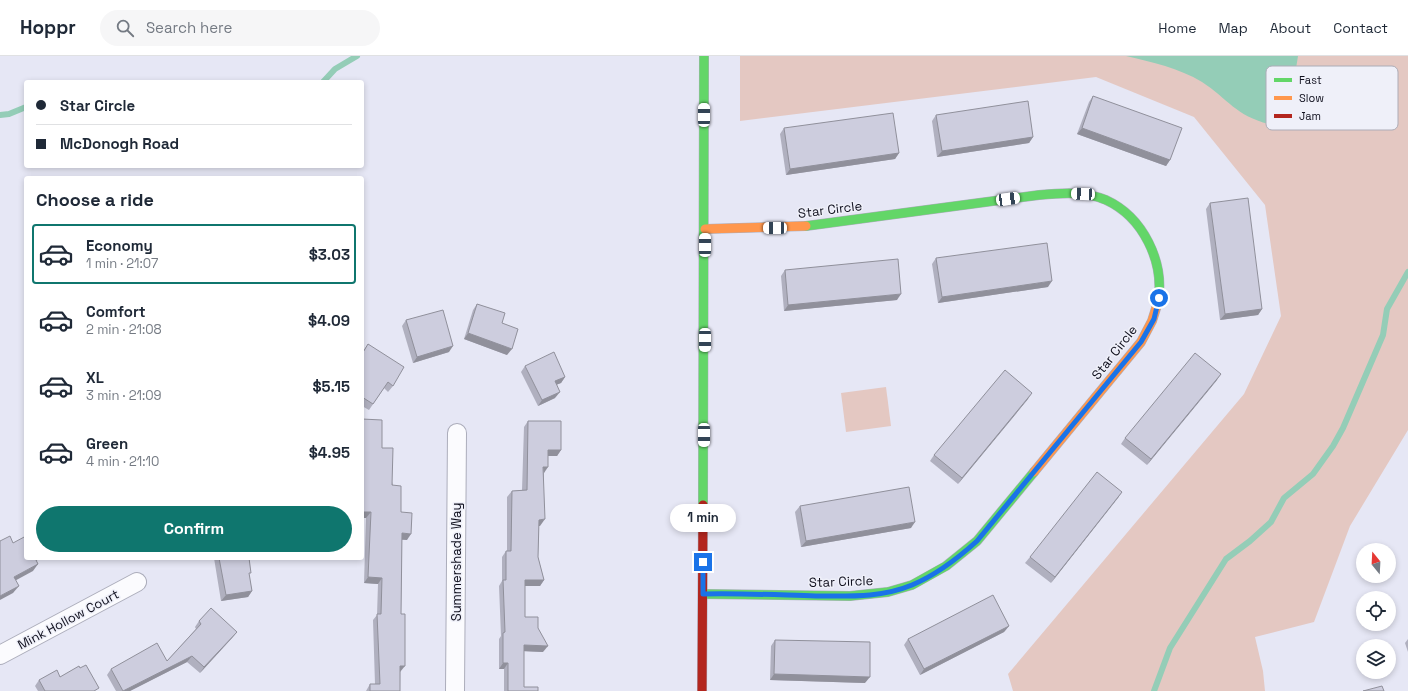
<!DOCTYPE html>
<html lang="en">
<head>
<meta charset="utf-8">
<style>
	:root { --surface:#fff; --page:#f6f6f7; --text:#1f2937; --muted:#747a83; --line:#e0e1e3; --accent:#0f766e }
	body { margin:0; font-family:"Space Grotesk",sans-serif; background:var(--page); color:var(--text); height:100vh; display:flex; flex-direction:column; font-size:15px; white-space:nowrap }
	* { box-sizing:border-box; margin:0 }
	p { font-size:13px; color:var(--muted) }
	.icon { flex:none; width:22px; height:22px; fill:none; stroke:currentColor; stroke-width:2; stroke-linecap:round; stroke-linejoin:round }
	.map { position:relative; flex:1; overflow:hidden }
	.details { position:absolute; left:24px; top:120px; width:340px; height:384px; display:flex; flex-direction:column; background:var(--surface); border-radius:4px; box-shadow:0 2px 6px #0003 }
	.details>* { flex:none }
	.hud { position:absolute; left:24px; top:24px; width:340px; height:88px; border-radius:4px; box-shadow:0 2px 6px #0003; display:grid; align-content:center; height:88px; padding:0 12px; background:var(--surface) }
	.needle { width:26px; rotate:342deg }
	.controls { position:absolute; left:1356px; top:487px; display:grid; gap:8px }
	.controls a { display:grid; place-items:center; width:40px; height:40px; border-radius:50%; background:var(--surface); box-shadow:0 2px 6px #0003; font-size:20px }
	.end { position:absolute; width:18px; height:18px; margin:-9px; border:5px solid #1a73e8; background:#fff; box-shadow:0 0 0 2px #fff }
	.from { border-radius:50% }
	.bubble { position:absolute; height:28px; border-radius:14px; background:var(--surface); box-shadow:0 2px 6px #0003; font-size:13px; font-weight:800; line-height:28px; text-align:center }
	.car { position:absolute; width:12px; height:24px; margin:-12px -6px; border-radius:5px; box-shadow:0 0 3px 1px #0007; background:linear-gradient(#fff 24%,#345 0 40%,#fff 0 76%,#345 0 86%,#fff 0) }
	.hud b { display:flex; align-items:center; gap:14px; height:38px; font-size:15px }
	.hud b+b { border-top:1px solid var(--line) }
	.hud i { width:10px; height:10px; background:var(--text) }
	ul { padding:0; list-style:none }
	li { display:flex; align-items:center; gap:12px; height:60px; margin:0 8px 6px; padding:0 4px; border:2px solid transparent; border-radius:4px }
	li div { flex:1 }
	li b { display:block; font-size:15px }
	li em { font-style:normal; font-weight:800 }
	li.active { border-color:var(--accent) }
	li>.icon { width:36px; height:36px; stroke-width:1.5 }
	h2 { padding:0 12px; font-size:18px; line-height:48px }
	.primary-button { display:flex; gap:8px; margin-top:auto; padding:8px 12px }
	.primary-button a { flex:1; height:46px; border-radius:24px; background:var(--accent); color:#fff; font-size:16px; font-weight:800; line-height:46px; text-align:center }
	header { display:flex; align-items:center; gap:24px; box-sizing:border-box; height:56px; padding:0 20px; background:var(--surface); border-bottom:1px solid var(--line) }
	header strong { font-size:19px }
	nav { display:flex; gap:22px; margin-inline-start:auto; font-size:14px }
	.search { width:280px; height:36px; background:var(--page); display:flex; align-items:center; gap:10px; box-sizing:border-box; padding:0 14px; border-radius:22px; color:var(--muted); font-size:15px }
	.map>svg:first-child { display:block }
	.green { fill:#e4c8c2 }
	.water { fill:#94cdb7 }
	.lines { fill:none; stroke-linecap:round; stroke-linejoin:round }
	.stream { stroke:#94cdb7; stroke-width:6 }
	.street-casing { stroke:#acadbb; stroke-width:20 }
	.fast-casing { stroke:#acadbb; stroke-width:10 }
	.slow-casing { stroke:#acadbb; stroke-width:10 }
	.jam-casing { stroke:#acadbb; stroke-width:10 }
	.street { stroke:#fbfbfe; stroke-width:18 }
	.fast { stroke:#63d668; stroke-width:9 }
	.slow { stroke:#ff974d; stroke-width:9 }
	.jam { stroke:#b3261e; stroke-width:9 }
	.wall { fill:#b0b0bf }
	.shaded-wall { fill:#90909b }
	.building { fill:#cdcdde; stroke:#90909b }
	.route { stroke:#1a73e8; stroke-width:5 }
	.labels { text-anchor:middle; stroke-width:3; stroke-linejoin:round; paint-order:stroke }
	.street-label { font-size:13px; fill:#0f0f1d; stroke:#eff0f9 }
	.key { fill:#eff0f9; stroke:#acacb7; stroke-width:1 }
	.key-label { font-size:11px; fill:#0f0f1d }
</style>
</head>
<body>
<header>
<strong>Hoppr</strong>
<div class="search"><svg class="icon" aria-label="search" viewBox="0 0 24 24"><circle cx="10" cy="10" r="6"/><path d="M15 15l6 6"/></svg>Search here</div>
<nav><a>Home</a><a>Map</a><a>About</a><a>Contact</a></nav>
</header>
<div class="map">
<svg width="1408" height="635" viewBox="0 0 1408 635">
	<rect width="100%" height="100%" fill="#e6e7f5"/>
	<g class="green">
		<path d="M740,0H1408V374L1350,470L1314,566L1255,581L1263,615L1265,635H1013L1008,618L1244,338L1281,260L1265,149L1194,61L1096,21L740,65Z"/>
		<path d="M886,331L891,370L846,376L841,337Z"/>
	</g>
	<path class="water" d="M1126,0H1298L1294,25L1282,59L1269,68C1236,60 1228,43 1202,26C1179,12 1152,6 1126,0Z"/>
	<g class="lines">
		<g class="stream">
			<path d="M323,26L335,13L357,0"/>
			<path d="M0,59L9,58L26,51"/>
			<path d="M1154,635L1170,592L1226,503L1250,485L1271,466L1284,442L1313,418L1333,390L1343,372L1383,279L1387,253L1408,216"/>
		</g>
		<g class="street-casing">
			<g id="street">
				<path d="M0,599L137,526"/>
				<path d="M455,635L457,377"/>
			</g>
		</g>
		<g class="fast-casing">
			<g id="fast">
				<path d="M806,170L1039,139C1061,137 1085,135 1106,144C1143,161 1165,206 1158,246"/>
				<path d="M703,449L704,0"/>
				<path d="M703,538L850,540L888,536L912,529L946,510L977,485L1034,416"/>
			</g>
		</g>
		<g class="slow-casing">
			<g id="slow">
				<path d="M705,173L806,170"/>
				<path d="M1034,416L1141,286L1152,265L1158,246"/>
			</g>
		</g>
		<g class="jam-casing">
			<path id="jam" d="M702,635L703,449"/>
		</g>
		<use href="#street" class="street"/>
		<use href="#fast" class="fast"/>
		<use href="#slow" class="slow"/>
		<use href="#jam" class="jam"/>
	</g>
	<g class="wall">
		<path d="M1093,40L1170,104L1166,110L1077,78L1089,46Z"/>
		<path d="M936,59L1033,81L1029,87L937,101L932,65Z"/>
		<path d="M784,72L899,97L895,103L786,119L780,78Z"/>
		<path d="M1210,147L1262,253L1258,259L1220,264L1206,153Z"/>
		<path d="M936,202L1048,231L938,247L932,208Z"/>
		<path d="M785,214L897,244L784,255L781,220Z"/>
		<path d="M477,248L502,267L507,299L464,283L473,254Z"/>
		<path d="M406,264L449,296L413,307L402,270Z"/>
		<path d="M368,288L393,330L388,336L384,332L369,354L362,350V297Z"/>
		<path d="M525,310L565,321L561,327L556,329L555,342L538,350L521,316Z"/>
		<path d="M1217,324L1147,409L1121,388L1125,382Z"/>
		<path d="M1028,343L958,428L930,405L934,399Z"/>
		<path d="M362,363L382,392L401,456L407,484H402L400,635H366L370,628H375L373,564L377,559L378,528L364,527L366,462H362Z"/>
		<path d="M528,365L561,394L557,400H548L544,417L540,470H539L538,501L544,524L540,530H525V561L538,572L543,596L524,595V631L538,635H504V613H499V583L501,580L499,530L502,525V501L506,495H507V441L512,435L522,434L524,371Z"/>
		<path d="M1122,436L1051,527L1025,507L1030,501Z"/>
		<path d="M800,450L911,472L801,491L795,456Z"/>
		<path d="M214,502H249V519L252,535L248,541L221,545Z"/>
		<path d="M199,565L237,576L232,582L200,617L187,606L130,635H116L107,619L111,613L167,605L196,573L195,571Z"/>
		<path d="M1009,570L1004,576L920,619L904,589L908,583Z"/>
		<path d="M1408,583V596L1405,587Z"/>
		<path d="M775,584L865,627L770,624L771,590Z"/>
		<path d="M39,624L97,635H38L35,630Z"/>
	</g>
	<g class="shaded-wall">
		<path d="M1082,72L1170,104L1166,110L1077,78Z"/>
		<path d="M1033,81L1029,87L937,101L942,95Z"/>
		<path d="M899,97L895,103L786,119L790,113Z"/>
		<path d="M1052,225L1048,231L938,247L942,241Z"/>
		<path d="M901,238L897,244L784,255L788,249Z"/>
		<path d="M1262,253L1258,259L1220,264L1225,258Z"/>
		<path d="M468,277L512,293L507,299L464,283Z"/>
		<path d="M453,290L449,296L413,307L417,301Z"/>
		<path d="M1221,318L1217,324L1147,409L1151,403Z"/>
		<path d="M565,321L561,327L550,331L555,325Z"/>
		<path d="M560,336L555,342L538,350L542,344Z"/>
		<path d="M1032,337L1028,343L958,428L962,422Z"/>
		<path d="M548,394H561L557,400H544Z"/>
		<path d="M543,411H548L544,417Z"/>
		<path d="M1122,436L1118,442L1051,527L1055,521Z"/>
		<path d="M362,456H371L366,462H362Z"/>
		<path d="M545,463L540,470H535L539,464Z"/>
		<path d="M915,466L911,472L801,491L806,485Z"/>
		<path d="M402,477L411,478L407,484L398,483Z"/>
		<path d="M34,502H41L29,509Z"/>
		<path d="M38,508L33,515L9,528L14,521Z"/>
		<path d="M368,521L382,522L378,528L364,527Z"/>
		<path d="M525,524H544L540,530H521Z"/>
		<path d="M19,530L13,537L0,544V540Z"/>
		<path d="M252,535L248,541L221,545L226,539Z"/>
		<path d="M1009,570L1004,576L920,619L924,613Z"/>
		<path d="M237,576L232,582L200,617L204,611Z"/>
		<path d="M524,589L548,590L543,596L520,595Z"/>
		<path d="M192,600L187,606L130,635H123Z"/>
		<path d="M503,607H508L504,613H499Z"/>
		<path d="M400,610H405L400,616Z"/>
		<path d="M774,618L870,621L865,627L770,624Z"/>
	</g>
	<g class="building">
		<path d="M1093,40L1182,72L1170,104L1082,72Z"/>
		<path d="M1028,45L1033,81L942,95L936,59Z"/>
		<path d="M893,57L899,97L790,113L784,72Z"/>
		<path d="M1248,142L1262,253L1225,258L1210,147Z"/>
		<path d="M1047,187L1052,225L942,241L936,202Z"/>
		<path d="M898,203L901,238L788,249L785,214Z"/>
		<path d="M477,248L505,257L502,267L518,273L512,293L468,277Z"/>
		<path d="M443,254L453,290L417,301L406,264Z"/>
		<path d="M368,288L404,311L393,330L388,326L373,348L362,341V298Z"/>
		<path d="M554,296L565,321L555,325L560,336L542,344L525,310Z"/>
		<path d="M1195,297L1221,318L1151,403L1125,382Z"/>
		<path d="M1005,314L1032,337L962,422L934,399Z"/>
		<path d="M362,363L382,364V392H393L392,429L401,430V456L412,457L411,478L402,477L401,558H405V610H400V635H370V628H380L377,558H381L382,522L368,521L371,456H362L363,412H362Z"/>
		<path d="M528,365H561V394H548V411H543L545,463L539,464L538,501L544,524H525V561H538V572L548,590L524,589V631H538V635H508V607H503V577L505,576L503,524H506V495H511L512,435L527,434Z"/>
		<path d="M1097,416L1122,436L1055,521L1030,501Z"/>
		<path d="M909,431L915,466L806,485L800,450Z"/>
		<path d="M10,480L13,487L26,480V502H35L38,508L14,521L19,530L0,540V485Z"/>
		<path d="M219,502H249L251,517H249L252,535L226,539Z"/>
		<path d="M993,539L1009,570L924,613L908,583Z"/>
		<path d="M211,552L237,576L204,611L192,600L123,635L111,613L157,587L167,605L201,568L199,565Z"/>
		<path d="M775,584L870,586V621L774,618Z"/>
		<path d="M86,609L99,632L94,635H45L39,624L57,614L60,621L79,610L80,612Z"/>
		<path d="M1382,630L1384,635H1363Z"/>
	</g>
	<g class="lines">
		<path class="route" d="M703,506V538C741,537 778,539 816,540C848,540 881,542 912,529C936,519 957,503 977,485L1141,286L1154,263L1159,242"/>
	</g>
	<g class="labels">
		<g class="street-label">
			<text transform="translate(830 153) rotate(-7)" y="5">Star Circle</text>
			<text transform="translate(1114 296) rotate(-52)" y="5">Star Circle</text>
			<text transform="translate(456 506) rotate(-90)" y="5">Summershade Way</text>
			<text transform="translate(841 525) rotate(-2)" y="5">Star Circle</text>
			<text transform="translate(68 563) rotate(-28)" y="5">Mink Hollow Court</text>
		</g>
	</g>
	<rect x="1266" y="10" width="132" height="64" rx="6" class="key"/>
	<rect x="1274" y="22" width="18" height="4" fill="#63d668"/>
	<rect x="1274" y="40" width="18" height="4" fill="#ff974d"/>
	<rect x="1274" y="58" width="18" height="4" fill="#b3261e"/>
	<g class="key-label">
		<text x="1299" y="28">Fast</text>
		<text x="1299" y="46">Slow</text>
		<text x="1299" y="64">Jam</text>
	</g>
</svg>
<div class="controls">
<a><svg class="needle" viewBox="-14 -14 28 28"><path d="M0-13l5 13h-10z" fill="#e53935"/><path d="M0 13l5-13h-10z" fill="#747a83"/></svg></a>
<a><svg class="icon" aria-label="locate" viewBox="0 0 24 24"><circle cx="12" cy="12" r="6"/><path d="M12 2v4M12 18v4M2 12h4M18 12h4"/></svg></a>
<a><svg class="icon" aria-label="layers" viewBox="0 0 24 24"><path d="M12 4l9 5-9 5-9-5zM3 14l9 5 9-5"/></svg></a>
</div>
<i class="end from" style="left:1159px;top:242px"></i>
<i class="end" style="left:703px;top:506px"></i>
<div class="bubble" style="left:670px;top:448px;width:66px">1 min</div>
<i class="car" style="left:704px;top:59px;rotate:0deg"></i>
<i class="car" style="left:1083px;top:138px;rotate:273deg"></i>
<i class="car" style="left:1008px;top:143px;rotate:82deg"></i>
<i class="car" style="left:775px;top:172px;rotate:270deg"></i>
<i class="car" style="left:705px;top:189px;rotate:0deg"></i>
<i class="car" style="left:705px;top:284px;rotate:180deg"></i>
<i class="car" style="left:704px;top:379px;rotate:180deg"></i>
<div class="hud">
<b><i class="from"></i>Star Circle</b>
<b><i></i>McDonogh Road</b>
</div>
<section class="details">
<h2>Choose a ride</h2>
<ul>
<li class="active"><svg class="icon" aria-label="car" viewBox="0 0 24 24"><path d="M5 17H2v-5l4-1 3-4h7l3 4 3 1v5h-3M9 17h6M6 11h13"/><circle cx="7" cy="17" r="2"/><circle cx="17" cy="17" r="2"/></svg><div><b>Economy</b><p>1 min · 21:07</p></div><em>$3.03</em></li>
<li><svg class="icon" aria-label="car" viewBox="0 0 24 24"><path d="M5 17H2v-5l4-1 3-4h7l3 4 3 1v5h-3M9 17h6M6 11h13"/><circle cx="7" cy="17" r="2"/><circle cx="17" cy="17" r="2"/></svg><div><b>Comfort</b><p>2 min · 21:08</p></div><em>$4.09</em></li>
<li><svg class="icon" aria-label="car" viewBox="0 0 24 24"><path d="M5 17H2v-5l4-1 3-4h7l3 4 3 1v5h-3M9 17h6M6 11h13"/><circle cx="7" cy="17" r="2"/><circle cx="17" cy="17" r="2"/></svg><div><b>XL</b><p>3 min · 21:09</p></div><em>$5.15</em></li>
<li><svg class="icon" aria-label="car" viewBox="0 0 24 24"><path d="M5 17H2v-5l4-1 3-4h7l3 4 3 1v5h-3M9 17h6M6 11h13"/><circle cx="7" cy="17" r="2"/><circle cx="17" cy="17" r="2"/></svg><div><b>Green</b><p>4 min · 21:10</p></div><em>$4.95</em></li>
</ul>
<div class="primary-button"><a>Confirm</a></div>
</section>
</div>
</body>
</html>
